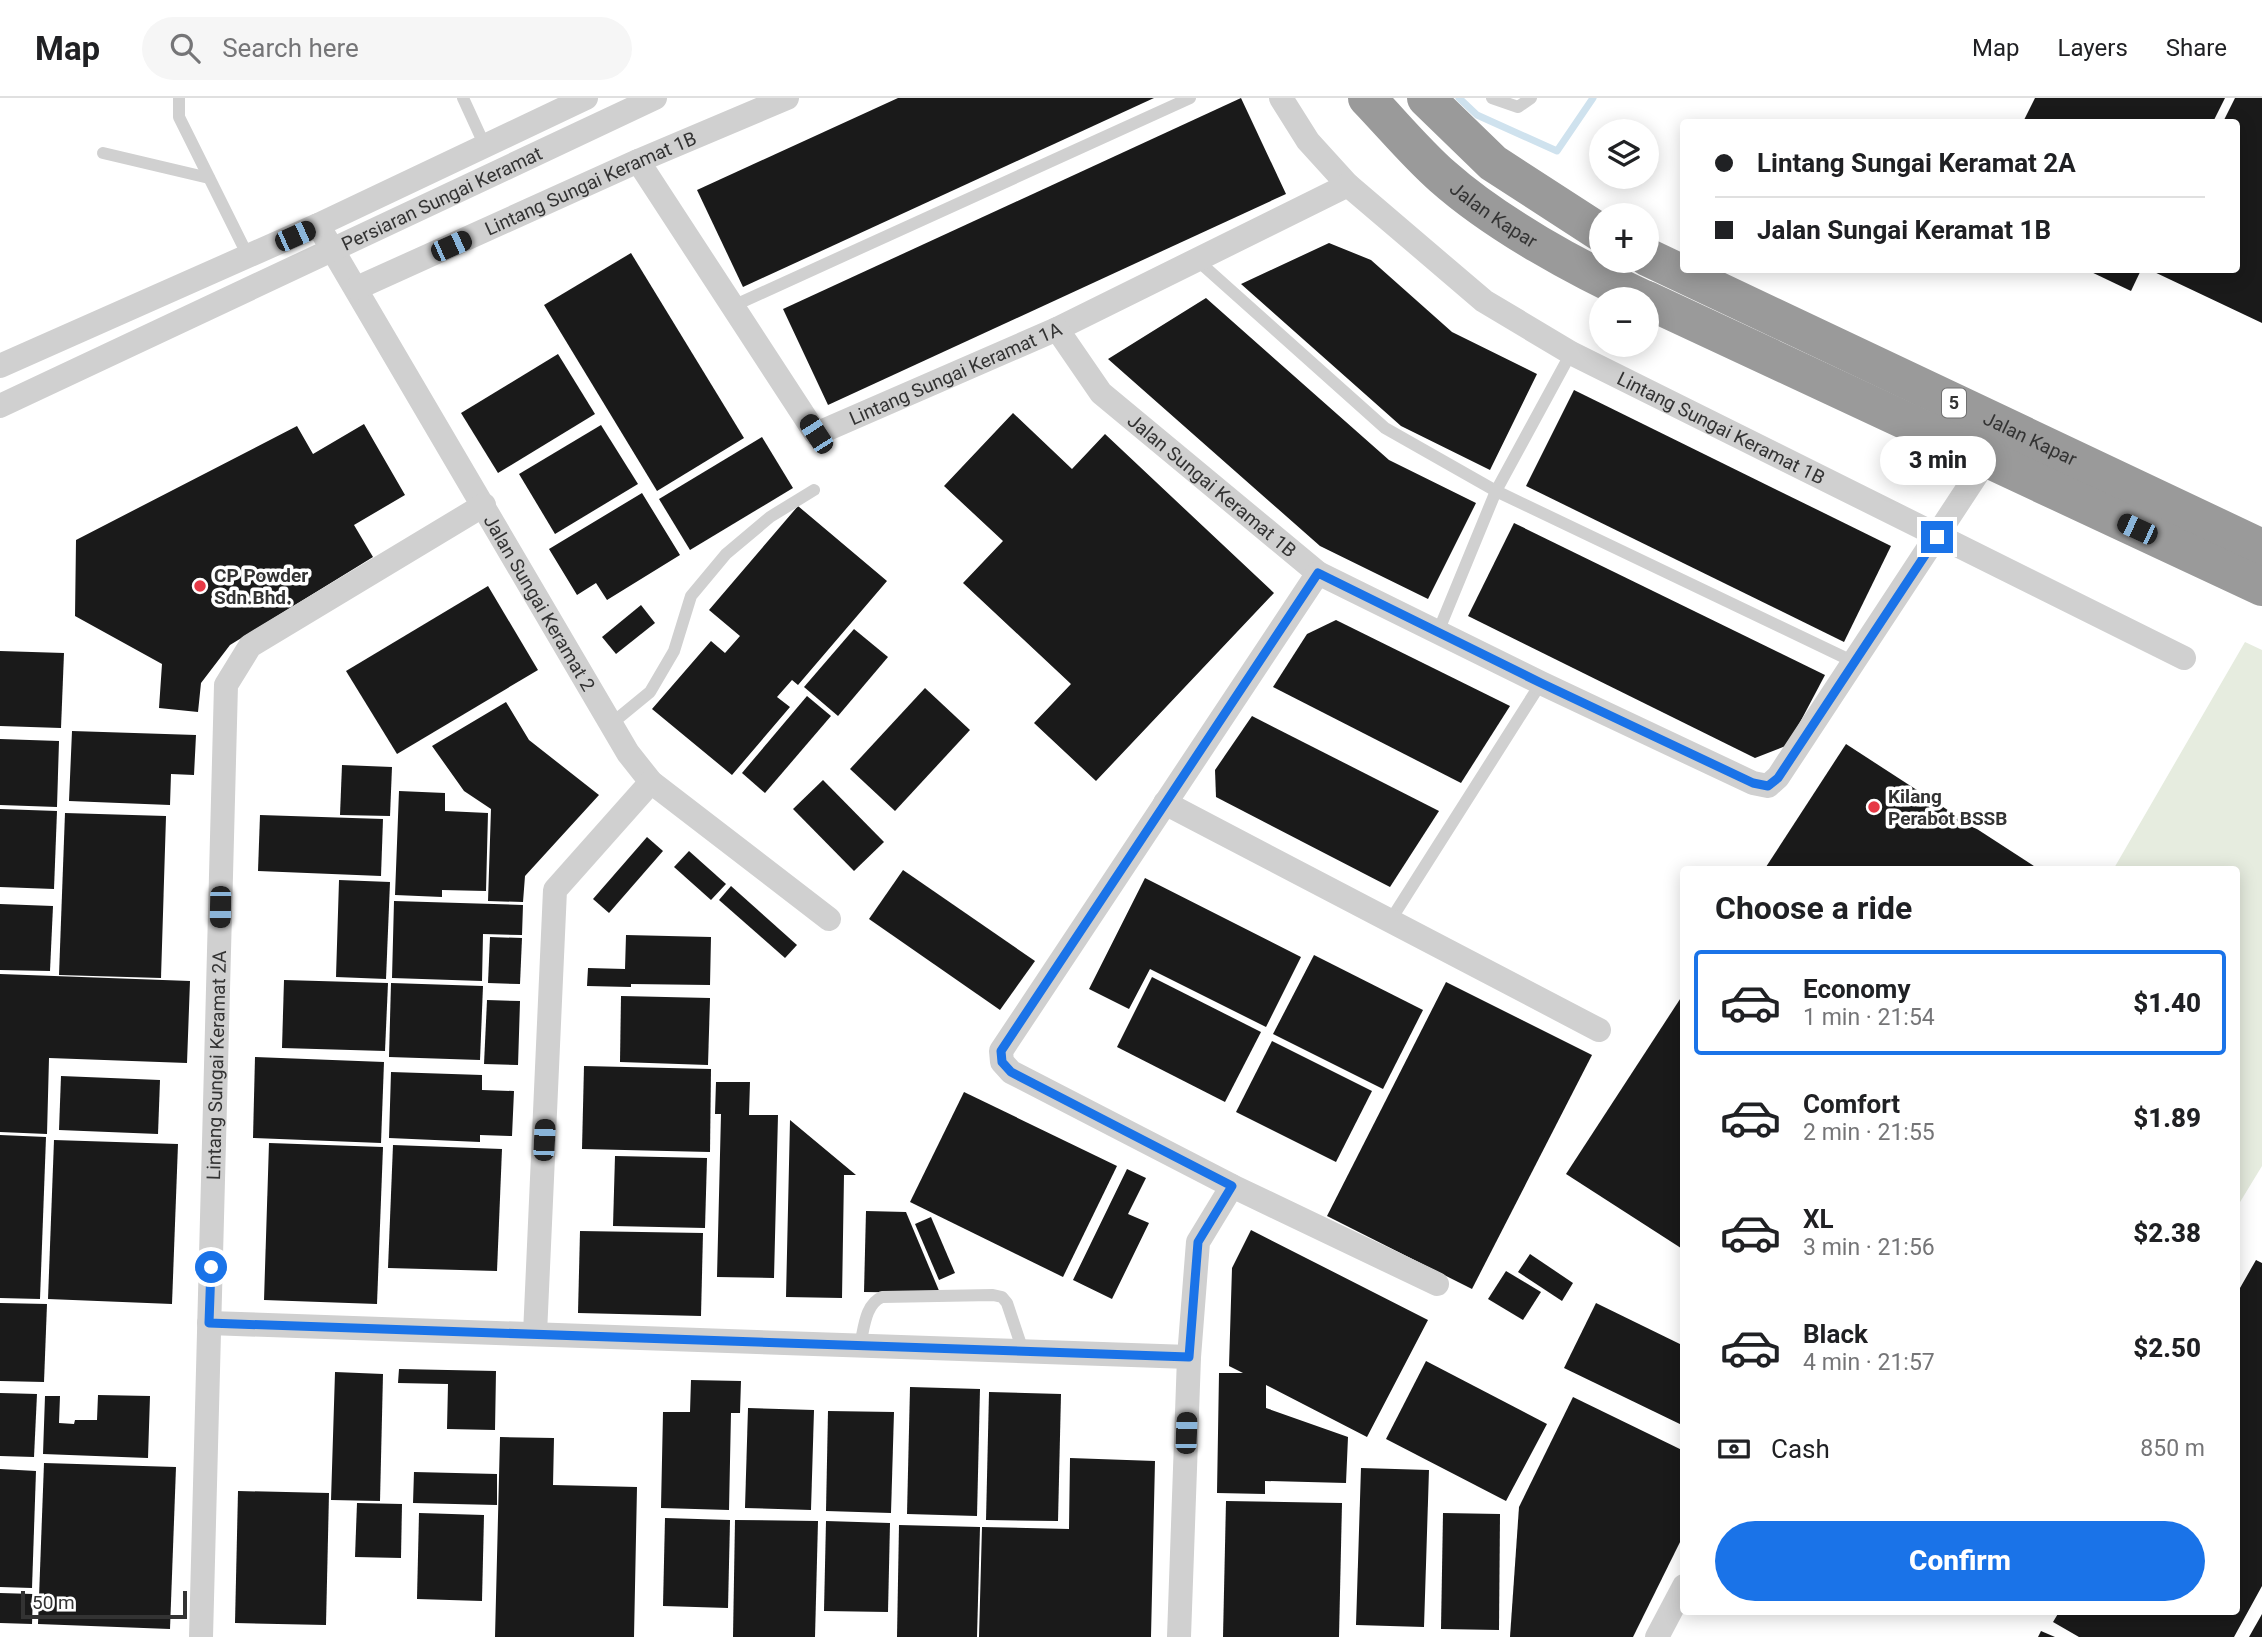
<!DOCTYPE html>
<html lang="en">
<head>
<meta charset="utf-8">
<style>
	:root { --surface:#fff; --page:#f6f6f6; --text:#202124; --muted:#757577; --line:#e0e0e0; --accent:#1a73e8 }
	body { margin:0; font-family:Roboto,sans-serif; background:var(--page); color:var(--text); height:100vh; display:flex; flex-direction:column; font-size:26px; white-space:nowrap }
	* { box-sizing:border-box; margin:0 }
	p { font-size:23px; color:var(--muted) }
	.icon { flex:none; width:38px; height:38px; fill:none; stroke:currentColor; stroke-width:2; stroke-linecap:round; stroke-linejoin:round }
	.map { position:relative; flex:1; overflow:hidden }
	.panel { position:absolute; left:1680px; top:768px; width:560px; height:749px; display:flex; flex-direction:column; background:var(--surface); border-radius:7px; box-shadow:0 4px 18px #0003 }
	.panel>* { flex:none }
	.top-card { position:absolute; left:1680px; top:21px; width:560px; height:154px; border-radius:7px; box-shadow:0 4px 18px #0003; display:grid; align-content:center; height:154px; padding:0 35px; background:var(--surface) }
	.fabs { position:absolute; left:1589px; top:21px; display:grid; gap:14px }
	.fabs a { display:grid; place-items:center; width:70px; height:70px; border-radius:50%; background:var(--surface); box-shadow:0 4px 18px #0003; font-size:35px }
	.scale { position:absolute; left:21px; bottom:18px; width:166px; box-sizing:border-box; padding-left:7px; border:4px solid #333; border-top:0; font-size:19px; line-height:24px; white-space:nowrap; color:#333; -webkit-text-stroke:5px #fff; paint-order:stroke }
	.end { position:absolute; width:32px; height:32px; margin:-16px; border:9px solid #1a73e8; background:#fff; box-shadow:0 0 0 4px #fff }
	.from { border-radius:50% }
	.bubble { position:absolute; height:49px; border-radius:24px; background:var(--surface); box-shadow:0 4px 18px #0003; font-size:23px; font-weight:800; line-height:49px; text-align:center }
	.car { position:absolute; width:21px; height:42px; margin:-21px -10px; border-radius:9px; box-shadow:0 0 5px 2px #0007; background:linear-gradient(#222 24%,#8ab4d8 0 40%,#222 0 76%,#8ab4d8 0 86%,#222 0) }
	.top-card b { display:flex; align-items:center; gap:24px; height:66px; font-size:26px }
	.top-card b+b { border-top:2px solid var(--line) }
	.top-card i { width:18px; height:18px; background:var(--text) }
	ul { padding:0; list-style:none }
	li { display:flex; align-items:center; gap:21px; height:105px; margin:0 14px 10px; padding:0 21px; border:4px solid transparent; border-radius:7px }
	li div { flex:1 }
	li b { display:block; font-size:26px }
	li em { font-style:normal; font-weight:800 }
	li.selected { border-color:var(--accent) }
	li>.icon { width:63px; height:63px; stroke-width:1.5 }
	h2 { padding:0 35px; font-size:32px; line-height:84px }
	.pay { display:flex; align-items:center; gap:18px; height:77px; padding:0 35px; font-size:26px }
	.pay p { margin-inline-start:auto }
	.primary-button { display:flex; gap:14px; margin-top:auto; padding:14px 35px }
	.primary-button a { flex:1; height:80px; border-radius:42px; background:var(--accent); color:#fff; font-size:28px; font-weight:800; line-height:80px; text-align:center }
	header { display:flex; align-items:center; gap:42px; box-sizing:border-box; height:98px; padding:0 35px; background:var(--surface); border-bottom:2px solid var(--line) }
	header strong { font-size:33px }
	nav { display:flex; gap:38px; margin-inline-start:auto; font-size:24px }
	.search { width:490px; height:63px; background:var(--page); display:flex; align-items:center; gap:18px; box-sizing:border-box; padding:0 24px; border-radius:38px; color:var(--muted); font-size:26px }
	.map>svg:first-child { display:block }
	.green { fill:#e6ecdf }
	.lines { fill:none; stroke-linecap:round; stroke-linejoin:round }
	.stream { stroke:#cfe2ee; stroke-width:7 }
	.building { fill:#1a1a1a }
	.lane { stroke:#d0d0d0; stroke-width:12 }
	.street { stroke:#d0d0d0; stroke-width:24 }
	.highway { stroke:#9a9a9a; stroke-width:38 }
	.route { stroke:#1a73e8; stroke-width:9 }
	.poi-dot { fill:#e63946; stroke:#fff; stroke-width:2.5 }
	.labels { text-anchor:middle; stroke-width:7; stroke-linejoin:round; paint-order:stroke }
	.shield { fill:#fff; stroke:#707070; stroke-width:2 }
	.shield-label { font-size:18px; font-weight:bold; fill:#333 }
	.street-label { font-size:19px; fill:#333; stroke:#fff }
	.poi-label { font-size:19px; font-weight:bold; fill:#333; stroke:#fff; text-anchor:start }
</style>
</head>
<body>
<header>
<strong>Map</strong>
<div class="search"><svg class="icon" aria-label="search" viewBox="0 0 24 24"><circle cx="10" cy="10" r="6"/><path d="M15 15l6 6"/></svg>Search here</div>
<nav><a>Map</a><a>Layers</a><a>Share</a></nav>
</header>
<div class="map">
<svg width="2262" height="1539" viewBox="0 0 2262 1539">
	<rect width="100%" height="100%" fill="#fff"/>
	<path class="green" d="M2245,544L2262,552V1068L2237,1109L2236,772H2113Z"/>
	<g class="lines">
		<path class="stream" d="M1459,0L1477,17L1557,53L1593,0"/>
	</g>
	<g class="building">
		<path d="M898,0H1154L743,189L697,92Z"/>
		<path d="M1241,0L1286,96L828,307L783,211Z"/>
		<path d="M2035,0H2225L2213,24H2023Z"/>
		<path d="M2235,0H2262V225L2150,172H2236V24H2223Z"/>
		<path d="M1329,145L1371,162L1452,234L1537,276L1490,372L1401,328L1241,186Z"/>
		<path d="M631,155L744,340L657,393L544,207Z"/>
		<path d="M2087,172H2141L2131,193Z"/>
		<path d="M1206,200L1389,362L1476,405L1428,501L1320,448L1108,261Z"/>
		<path d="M558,256L595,316L498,375L461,315Z"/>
		<path d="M1574,292L1891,448L1844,544L1526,388Z"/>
		<path d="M1013,315L1072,371L1105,336L1274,495L1096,683L1034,625L1071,586L963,485L1003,443L944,388Z"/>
		<path d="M364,326L405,397L354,427L373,459L230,547L201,585L198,614L159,610L162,566L75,518L76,442L297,328L313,356Z"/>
		<path d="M601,327L638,386L555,436L519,376Z"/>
		<path d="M762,339L793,390L690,452L659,401Z"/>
		<path d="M642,395L680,457L607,502L596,485L577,497L549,451Z"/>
		<path d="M798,408L887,483L798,587L792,582L777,599L790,609L732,677L652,611L711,543L725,555L740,538L709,512Z"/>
		<path d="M1514,425L1825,577L1788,647L1755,660L1468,518Z"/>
		<path d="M488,488L538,572L397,656L346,573Z"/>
		<path d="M641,507L655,525L616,556L602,539Z"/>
		<path d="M1336,522L1510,608L1461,685L1273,589L1307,536Z"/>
		<path d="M854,531L888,559L838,618L804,589Z"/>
		<path d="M0,553L64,555L61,630L0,628Z"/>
		<path d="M925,590L970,632L895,713L850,671Z"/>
		<path d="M807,598L831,618L765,695L742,675Z"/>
		<path d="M506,604L529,642L599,697L525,778L523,804L488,803L491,711L464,693L432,648Z"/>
		<path d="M1252,618L1439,713L1390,789L1216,699L1215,672Z"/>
		<path d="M72,633L196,637L194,677L171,676L170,707L69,703Z"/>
		<path d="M0,641L59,643L57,709L0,707Z"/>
		<path d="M1846,646L2040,772H1764Z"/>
		<path d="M342,667L392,669L390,718L340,717Z"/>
		<path d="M823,682L884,744L854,773L793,711Z"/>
		<path d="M399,693L445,695V713L488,715L486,793L442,792V799L395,797Z"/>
		<path d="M0,711L57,713L54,791L0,789Z"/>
		<path d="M65,715L166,718L161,880L59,877Z"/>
		<path d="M260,717L383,721L381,778L258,773Z"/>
		<path d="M647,739L663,753L609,815L593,801Z"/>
		<path d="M689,753L726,786L711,802L674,769Z"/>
		<path d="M903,772L1035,863L1000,912L869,821Z"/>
		<path d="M1145,780L1301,859L1266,929L1150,871L1129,911L1089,891Z"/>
		<path d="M339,782L390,784L386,881L336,879Z"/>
		<path d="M731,788L797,847L785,860L719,802Z"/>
		<path d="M394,803L523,807L522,837L483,836L482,883L392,880Z"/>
		<path d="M0,806L53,808L50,873L0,872Z"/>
		<path d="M626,837L711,839L710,887L631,886V889L587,888L588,870L625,871Z"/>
		<path d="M490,839L522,840L520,886L488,885Z"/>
		<path d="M1314,857L1423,912L1383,991L1273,936Z"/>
		<path d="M0,876L190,883L187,965L49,960L47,1036L0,1034Z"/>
		<path d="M1152,879L1261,934L1225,1004L1117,949Z"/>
		<path d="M284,882L388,885L385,953L282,950Z"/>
		<path d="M1446,884L1592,957L1472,1191L1327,1118Z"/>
		<path d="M391,885L483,888L480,962L389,959Z"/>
		<path d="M1684,895V1152L1566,1076Z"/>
		<path d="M621,898L710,900L708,967L620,964Z"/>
		<path d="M487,902L520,903L518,967L484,966Z"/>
		<path d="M1272,943L1372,993L1336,1064L1236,1014Z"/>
		<path d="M255,959L384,964L381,1045L253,1040Z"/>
		<path d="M584,968L711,971L710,1054L582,1051Z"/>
		<path d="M391,974L482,977V992L514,993L512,1038L480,1037V1044L389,1040Z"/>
		<path d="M61,978L160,982L158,1036L59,1032Z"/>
		<path d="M716,984H750L749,1017H778L774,1180L717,1179L721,1016H715Z"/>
		<path d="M964,994L1117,1068L1063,1179L910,1104Z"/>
		<path d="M790,1022L856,1077H844L842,1200L786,1199Z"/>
		<path d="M0,1037L46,1039L40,1201L0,1200Z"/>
		<path d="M54,1042L178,1046L172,1206L48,1201Z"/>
		<path d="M269,1045L383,1049L377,1206L264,1202Z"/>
		<path d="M393,1047L502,1051L497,1173L388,1170Z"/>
		<path d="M615,1058L707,1060L705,1130L613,1128Z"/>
		<path d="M1127,1071L1146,1080L1128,1116L1149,1125L1112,1201L1073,1182Z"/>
		<path d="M866,1113L906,1114L940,1195L864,1194Z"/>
		<path d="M931,1119L955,1175L939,1182L915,1126Z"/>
		<path d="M1251,1132L1428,1222L1367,1339L1266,1287V1310L1348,1339L1346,1385L1265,1383V1396L1217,1395L1219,1275H1243L1229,1268L1232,1170Z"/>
		<path d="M580,1133L703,1135L701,1218L578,1215Z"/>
		<path d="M1530,1156L1573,1185L1562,1203L1518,1174Z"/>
		<path d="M2256,1162L2262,1165V1488L2234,1539H2079L2053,1524L2059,1514H2236V1197Z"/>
		<path d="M1506,1173L1541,1194L1523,1222L1488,1201Z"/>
		<path d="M0,1205L47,1206L44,1284L0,1283Z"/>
		<path d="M1596,1205L1684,1248V1328L1564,1270Z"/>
		<path d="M1426,1263L1547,1326L1506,1403L1386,1341Z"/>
		<path d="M399,1271L496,1273L495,1332L447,1331L448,1286L398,1285Z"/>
		<path d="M335,1274L383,1276L380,1403L331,1402Z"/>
		<path d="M691,1282L741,1283L740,1315H731L729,1412L661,1410L663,1314H690Z"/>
		<path d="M910,1289L980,1291L977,1418L907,1416Z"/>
		<path d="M989,1294L1061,1296L1058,1423L986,1422Z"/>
		<path d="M0,1295L37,1296L34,1359L0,1358Z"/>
		<path d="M98,1297L150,1298L148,1360L43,1356L45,1298H60L59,1325L74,1326L75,1322H97Z"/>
		<path d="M1573,1299L1684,1353V1436L1633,1539H1510L1519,1409Z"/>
		<path d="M748,1310L814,1312L811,1412L745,1410Z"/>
		<path d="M828,1313L894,1314L891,1415L826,1413Z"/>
		<path d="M500,1339L554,1340L553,1387L637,1389L634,1539H495Z"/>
		<path d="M1070,1360L1155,1363L1151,1539H979L982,1429L1069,1431Z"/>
		<path d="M44,1365L176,1369L170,1531L38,1526Z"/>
		<path d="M1361,1370L1429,1372L1424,1529L1356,1527Z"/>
		<path d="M0,1371L36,1373L32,1490L0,1489Z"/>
		<path d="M414,1374L497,1376V1407L413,1405Z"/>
		<path d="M238,1393L329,1395L326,1527L235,1525Z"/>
		<path d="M1226,1403L1342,1405L1339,1539H1223Z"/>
		<path d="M357,1405L402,1406L401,1460L355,1459Z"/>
		<path d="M419,1415L484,1417L482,1503L417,1501Z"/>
		<path d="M1443,1415L1500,1416L1499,1532L1441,1531Z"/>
		<path d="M665,1420L730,1422L728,1510L663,1508Z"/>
		<path d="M735,1422L818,1423L815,1539H733Z"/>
		<path d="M826,1423L890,1425L888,1514L824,1513Z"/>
		<path d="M899,1427L980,1429L977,1539H897Z"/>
		<path d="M0,1495L33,1496L32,1526L0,1525Z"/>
		<path d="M2262,1516V1539H2249Z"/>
		<path d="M2041,1533L2055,1539H2038Z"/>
	</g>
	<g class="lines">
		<g class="lane">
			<path d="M179,0V19L248,158"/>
			<path d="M463,0L485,48"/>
			<path d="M1492,0L1518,9L1531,0"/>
			<path d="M103,55L209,80"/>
			<path d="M1197,162L1385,330L1496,393L1854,564"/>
			<path d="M733,208L1190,0"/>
			<path d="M1438,534L1496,393L1571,255"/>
			<path d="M611,626L650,594L674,553L691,498L726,456L770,419L814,392"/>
			<path d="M1390,823L1541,585"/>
			<path d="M860,1247C864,1231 865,1206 882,1199L993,1197L1002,1199L1007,1205L1023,1253"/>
		</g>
		<g class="street">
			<path id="s1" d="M1281,0L1308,43L1348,87L1484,203L1571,255L2184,560"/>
			<path id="s2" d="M638,63L816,336L1057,231L1348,87"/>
			<path id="s3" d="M318,127L628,655L651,684L829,821"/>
			<path id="s4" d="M357,190L638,63L787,0"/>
			<path id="s5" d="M1057,231L1101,295L1318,475L1541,585L1753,685L1768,688L1778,679L1987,361"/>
			<path d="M0,268L318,127L586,0"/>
			<path id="s6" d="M0,308L655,0"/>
			<path d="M1318,475L1001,953L1002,964L1011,974L1232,1088L1437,1186"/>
			<path d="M1165,705L1599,932"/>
			<path d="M209,1225L1189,1259"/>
			<path d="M535,1236L555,792L651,684"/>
			<path id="s7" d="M201,1539L226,587L250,548L484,407"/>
			<path d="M1179,1539L1189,1259L1198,1144L1232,1088"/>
			<path d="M1657,1539L1684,1488"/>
		</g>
		<g class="highway">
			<path id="s8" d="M1367,0C1392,26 1415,54 1442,78C1496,126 1578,171 1644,201"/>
			<path d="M1426,0L1493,65L1601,135"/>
			<path id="s9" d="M1647,159L2262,450"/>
			<path d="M1647,202L2262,489"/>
		</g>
	</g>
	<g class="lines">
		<path class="route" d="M211,1169L209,1225L1189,1259L1198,1144L1232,1088L1011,974L1002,964L1001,953L1318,475L1541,585L1753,685L1768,688L1778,680L1937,439"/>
	</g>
	<g class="poi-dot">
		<circle cx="200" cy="488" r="7"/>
		<circle cx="1874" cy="709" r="7"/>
	</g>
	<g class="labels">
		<rect class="shield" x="1942" y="290.5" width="24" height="29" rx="5"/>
		<g class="shield-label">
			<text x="1954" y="311">5</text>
		</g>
		<g class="street-label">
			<text dy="7" stroke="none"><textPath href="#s4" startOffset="256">Lintang Sungai Keramat 1B</textPath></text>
			<text dy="7" stroke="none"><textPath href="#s6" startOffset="488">Persiaran Sungai Keramat</textPath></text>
			<text dy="7" stroke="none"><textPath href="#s8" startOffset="173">Jalan Kapar</textPath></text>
			<text dy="7" stroke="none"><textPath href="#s2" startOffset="478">Lintang Sungai Keramat 1A</textPath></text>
			<text dy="7" stroke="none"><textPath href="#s1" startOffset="558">Lintang Sungai Keramat 1B</textPath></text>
			<text dy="7" stroke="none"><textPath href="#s9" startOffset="424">Jalan Kapar</textPath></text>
			<text dy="7" stroke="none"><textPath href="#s5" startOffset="222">Jalan Sungai Keramat 1B</textPath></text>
			<text dy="7" stroke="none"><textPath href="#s3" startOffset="438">Jalan Sungai Keramat 2</textPath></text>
			<text dy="7" stroke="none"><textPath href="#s7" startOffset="572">Lintang Sungai Keramat 2A</textPath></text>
		</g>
		<g class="poi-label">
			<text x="214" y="484">CP Powder<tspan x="214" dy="22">Sdn.Bhd.</tspan></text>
			<text x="1888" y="705">Kilang<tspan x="1888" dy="22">Perabot BSSB</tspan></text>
		</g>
	</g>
</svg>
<div class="fabs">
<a><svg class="icon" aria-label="layers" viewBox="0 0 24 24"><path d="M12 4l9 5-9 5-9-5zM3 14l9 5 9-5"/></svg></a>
<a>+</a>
<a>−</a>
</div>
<div class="scale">50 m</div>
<i class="end from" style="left:211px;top:1169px"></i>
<i class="end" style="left:1937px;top:439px"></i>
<div class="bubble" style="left:1880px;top:338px;width:116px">3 min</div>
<i class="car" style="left:295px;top:138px;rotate:66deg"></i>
<i class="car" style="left:451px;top:148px;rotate:66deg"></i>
<i class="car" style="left:816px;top:336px;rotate:327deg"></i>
<i class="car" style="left:2137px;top:431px;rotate:295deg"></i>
<i class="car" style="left:220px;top:809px;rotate:181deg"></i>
<i class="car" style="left:544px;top:1042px;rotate:3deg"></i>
<i class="car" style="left:1186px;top:1335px;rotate:2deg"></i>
<div class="top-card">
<b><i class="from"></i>Lintang Sungai Keramat 2A</b>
<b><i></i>Jalan Sungai Keramat 1B</b>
</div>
<section class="panel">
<h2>Choose a ride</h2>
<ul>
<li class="selected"><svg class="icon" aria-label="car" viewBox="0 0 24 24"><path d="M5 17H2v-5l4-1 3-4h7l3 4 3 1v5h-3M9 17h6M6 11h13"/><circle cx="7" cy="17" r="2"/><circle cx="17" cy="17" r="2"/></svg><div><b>Economy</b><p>1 min · 21:54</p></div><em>$1.40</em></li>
<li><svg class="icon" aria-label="car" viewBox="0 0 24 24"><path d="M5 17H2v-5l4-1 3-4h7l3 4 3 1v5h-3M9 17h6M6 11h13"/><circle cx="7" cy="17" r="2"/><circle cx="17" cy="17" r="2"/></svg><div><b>Comfort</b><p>2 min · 21:55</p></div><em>$1.89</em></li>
<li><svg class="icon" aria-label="car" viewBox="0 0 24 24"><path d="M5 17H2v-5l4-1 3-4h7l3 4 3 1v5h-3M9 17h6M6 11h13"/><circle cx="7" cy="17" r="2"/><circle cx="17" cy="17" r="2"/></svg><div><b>XL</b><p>3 min · 21:56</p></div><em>$2.38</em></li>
<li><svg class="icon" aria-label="car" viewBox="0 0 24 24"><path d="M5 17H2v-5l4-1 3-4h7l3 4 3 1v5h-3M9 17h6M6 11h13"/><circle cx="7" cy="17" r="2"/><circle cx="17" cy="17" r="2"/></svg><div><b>Black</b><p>4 min · 21:57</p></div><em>$2.50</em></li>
</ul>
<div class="pay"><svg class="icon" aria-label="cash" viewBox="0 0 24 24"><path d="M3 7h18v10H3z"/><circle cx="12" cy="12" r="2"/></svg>Cash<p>850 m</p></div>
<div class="primary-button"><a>Confirm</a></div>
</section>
</div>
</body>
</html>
